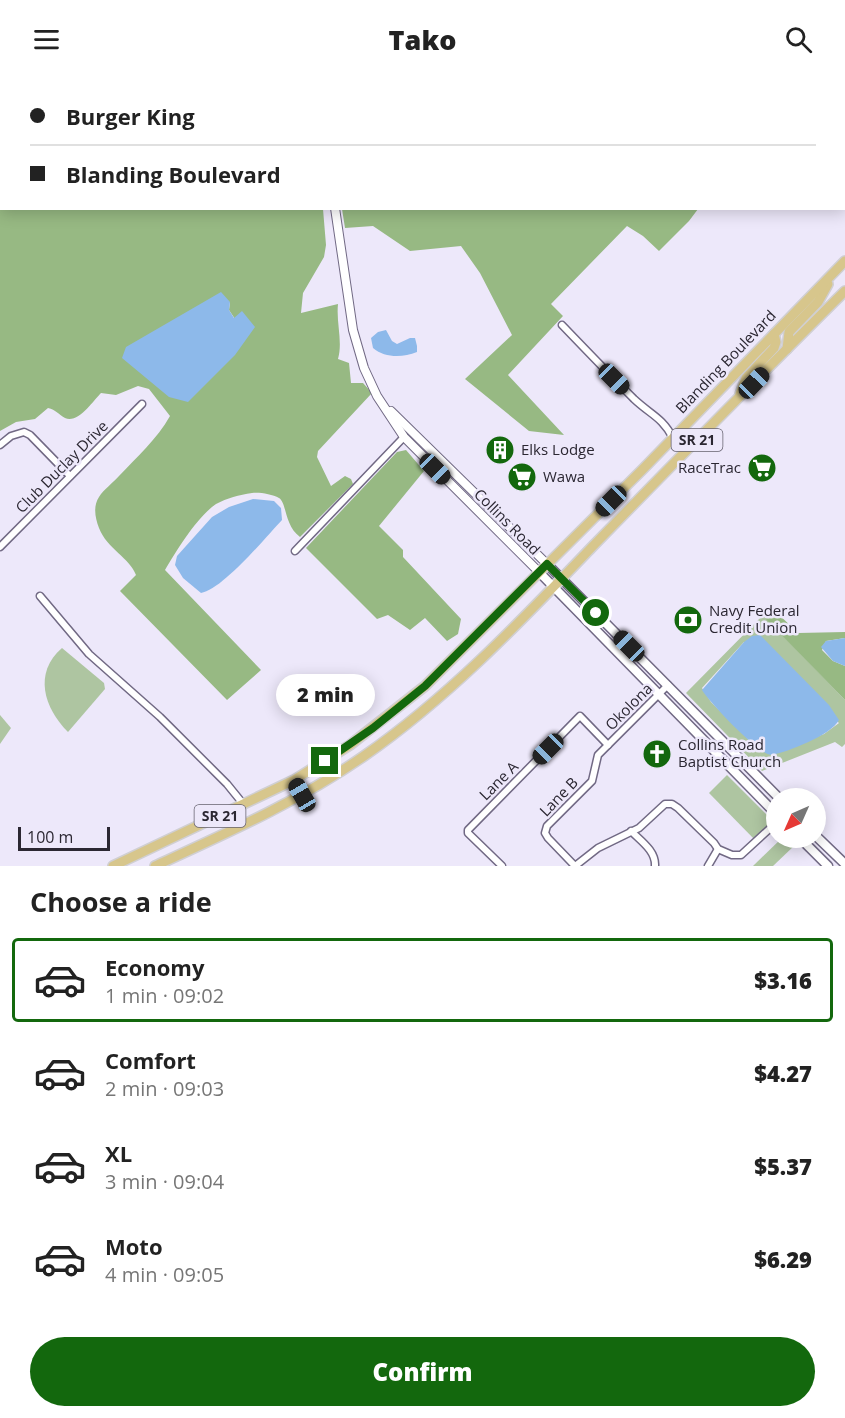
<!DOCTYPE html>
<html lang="en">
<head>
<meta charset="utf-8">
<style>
	:root { --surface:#fff; --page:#f2f2f2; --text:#222; --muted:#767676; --line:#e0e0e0; --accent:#13680d }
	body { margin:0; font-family:"Open Sans",sans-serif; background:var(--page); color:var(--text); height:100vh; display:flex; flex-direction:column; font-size:22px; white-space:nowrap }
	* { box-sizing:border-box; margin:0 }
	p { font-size:20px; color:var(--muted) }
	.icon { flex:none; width:33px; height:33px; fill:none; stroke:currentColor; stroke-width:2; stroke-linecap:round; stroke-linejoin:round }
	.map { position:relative; height:788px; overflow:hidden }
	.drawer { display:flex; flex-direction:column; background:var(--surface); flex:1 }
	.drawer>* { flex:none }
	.top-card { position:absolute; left:0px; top:0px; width:846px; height:132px; box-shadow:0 3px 15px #0003; display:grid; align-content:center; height:132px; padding:0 30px; background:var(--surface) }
	.needle { width:39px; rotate:225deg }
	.tools { position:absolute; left:766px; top:710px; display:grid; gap:12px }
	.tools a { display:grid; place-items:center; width:60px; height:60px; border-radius:50%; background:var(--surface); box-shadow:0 3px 15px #0003; font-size:30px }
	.scale { position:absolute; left:18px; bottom:15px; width:92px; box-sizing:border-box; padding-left:6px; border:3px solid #2b2732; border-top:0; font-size:16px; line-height:21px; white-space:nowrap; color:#2b2732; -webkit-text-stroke:4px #ede8fa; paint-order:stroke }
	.end { position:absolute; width:27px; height:27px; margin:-14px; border:8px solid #13680d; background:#fff; box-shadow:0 0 0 3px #fff }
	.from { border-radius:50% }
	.bubble { position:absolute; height:42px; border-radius:21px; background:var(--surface); box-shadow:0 3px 15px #0003; font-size:20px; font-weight:800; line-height:42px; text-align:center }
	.car { position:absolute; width:18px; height:36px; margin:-18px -9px; border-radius:8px; box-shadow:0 0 4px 2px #0007; background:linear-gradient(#222 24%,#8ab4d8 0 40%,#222 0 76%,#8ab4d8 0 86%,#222 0) }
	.top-card b { display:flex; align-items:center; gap:21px; height:57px; font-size:22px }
	.top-card b+b { border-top:2px solid var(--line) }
	.top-card i { width:15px; height:15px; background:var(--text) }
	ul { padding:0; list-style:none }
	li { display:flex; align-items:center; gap:18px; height:84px; margin:0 12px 9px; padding:0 18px; border:3px solid transparent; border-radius:6px }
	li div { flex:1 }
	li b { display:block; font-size:22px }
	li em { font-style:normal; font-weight:800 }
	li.current { border-color:var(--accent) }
	li>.icon { width:54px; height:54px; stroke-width:1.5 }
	h2 { padding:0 30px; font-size:27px; line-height:72px }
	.button { display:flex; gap:12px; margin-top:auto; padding:12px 30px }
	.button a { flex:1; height:69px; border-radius:36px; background:var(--accent); color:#fff; font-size:24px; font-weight:800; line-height:69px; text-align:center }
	header { display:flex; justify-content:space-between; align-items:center; height:78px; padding:0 30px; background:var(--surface); font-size:27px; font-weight:800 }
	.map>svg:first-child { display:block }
	.green { fill:#aec5a1; fill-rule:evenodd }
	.forest { fill:#97b983; fill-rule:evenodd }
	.water { fill:#8db9ea }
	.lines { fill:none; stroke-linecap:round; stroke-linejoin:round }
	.minor-casing { stroke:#716984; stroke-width:9 }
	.tertiary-casing { stroke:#716984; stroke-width:10 }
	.secondary-casing { stroke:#716984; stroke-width:11 }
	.primary-casing { stroke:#d0cfd2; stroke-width:12 }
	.minor { stroke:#fff; stroke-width:6 }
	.tertiary { stroke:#fff; stroke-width:8 }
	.secondary { stroke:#fff; stroke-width:8 }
	.primary { stroke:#d7c68c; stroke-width:9 }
	.route { stroke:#13680d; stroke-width:8 }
	.labels { text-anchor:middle; stroke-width:5; stroke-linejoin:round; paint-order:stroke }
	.shield { fill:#ede8fa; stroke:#65616e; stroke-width:1.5 }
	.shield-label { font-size:14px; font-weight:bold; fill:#2b2732 }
	.street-label { font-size:15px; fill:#2b2732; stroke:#ede8fa }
	.poi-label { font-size:15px; fill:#2b2732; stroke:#ede8fa; text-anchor:start }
</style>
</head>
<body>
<header><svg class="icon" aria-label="menu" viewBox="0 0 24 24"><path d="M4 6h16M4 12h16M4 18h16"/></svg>Tako<svg class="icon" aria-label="search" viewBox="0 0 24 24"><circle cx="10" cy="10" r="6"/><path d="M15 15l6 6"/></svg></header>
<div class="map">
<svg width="845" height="788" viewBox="0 0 845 788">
	<rect width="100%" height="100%" fill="#ede8fa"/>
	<g class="green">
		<path d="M763,537L845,622V666L842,669L835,664L762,693L686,615ZM744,564L839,645L824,656L774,676L756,669L711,624L702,610Z"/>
		<path d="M62,570L104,605L105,611L68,654C44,630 33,595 62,570Z"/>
		<path d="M0,637L11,650L0,666Z"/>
		<path d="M727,697L771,741L764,753L755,762L709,715Z"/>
		<path d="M783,759H788L795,767L773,788H753Z"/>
	</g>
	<g class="forest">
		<path d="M0,0H306L307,1L2,2V130L323,131L326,167L324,179L303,215L301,235L338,226C336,245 343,263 338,281L349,285L351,305H363L372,315L318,373L317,379L331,408L345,398L351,401L353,406L300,459C284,447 287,425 279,420C272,416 259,414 252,415C239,417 227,420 216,426C197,439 177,472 165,492L261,592L227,622L120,513L136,497C130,480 107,471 99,450C95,440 93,428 99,419C104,411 113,405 119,398C137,379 157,361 170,338L149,311L138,308L116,317L101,315C93,323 78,346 65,340C58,336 56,332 48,330L35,341L16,344L0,353ZM230,224L229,232L235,241L242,234L169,319Z"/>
		<path d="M324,0H818L324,2Z"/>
		<path d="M342,131V130L698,131L689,143L659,173L643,158L627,148L551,226L563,238L508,297L564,357L529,353L465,301L512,257L480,195L461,168L410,173L373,148L345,150Z"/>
		<path d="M406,372L424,393L379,448L403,472V479L461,541L458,556L447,563L425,540L410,552L388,537L377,541L306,470L397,374Z"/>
		<path d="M771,529L798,555L845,554V560L826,563L822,572L833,583L845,588V622L763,538Z"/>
	</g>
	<g class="water">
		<path d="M221,214L230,224L229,232L234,240L242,233L255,249L235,277L188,324L169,319L122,280L126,269Z"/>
		<path d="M386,252L392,263L397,266L410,260H415L417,268V274C402,280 385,280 373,270L371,260L378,254Z"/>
		<path d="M253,421L274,423L281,430L282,442C266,459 222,512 201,515L183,500L175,487L177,478L212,439L229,429Z"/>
		<path d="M760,557L829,627L839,642C831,657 788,674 771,677C757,675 710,625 702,612L744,564L752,558Z"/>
		<path d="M845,560V588L833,583L821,569L826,563Z"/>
	</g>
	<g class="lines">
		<g class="minor-casing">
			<g id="minor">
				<path d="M562,247C586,272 610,297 634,321C651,337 662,339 673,360"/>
				<path d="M0,367L11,358L24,354L30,357L70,398"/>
				<path d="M0,469L142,326"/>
				<path d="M295,473L404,359"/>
				<path d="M40,518L89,576L160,639L227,706L244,727"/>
				<path d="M631,753C641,763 656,773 655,788"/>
				<path d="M502,788L468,755V752L580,638L608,667"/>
				<path d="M575,788L598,770L639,750L665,726H672L678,730L714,765L718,771L732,777H741L777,744"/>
				<path d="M575,788L548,760L545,755L547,748L592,703L598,677L668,607"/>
				<path d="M708,788L718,771"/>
			</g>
		</g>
		<g class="tertiary-casing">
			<g id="tertiary">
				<path d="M318,0V2"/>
				<path d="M335,130L353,252L364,290L377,318L404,359L539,494"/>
				<path d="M391,333L547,486"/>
			</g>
		</g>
		<g class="secondary-casing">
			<g id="secondary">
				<path d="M547,486L779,720"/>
				<path d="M539,494L777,737"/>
				<path d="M816,758L845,786"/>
				<path d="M799,759L828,788"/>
			</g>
		</g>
		<g class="primary-casing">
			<g id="primary">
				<path d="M787,271L789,254L818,224L828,206"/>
				<path d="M740,316L746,300L774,270L776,264L774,256"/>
				<path d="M113,788L294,702L350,667L425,608L643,391L845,183"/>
				<path d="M155,788C227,755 299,723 364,678C449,619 521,543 592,469C676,383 760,297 845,213"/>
			</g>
		</g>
		<use href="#minor" class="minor"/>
		<use href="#tertiary" class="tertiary"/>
		<use href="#secondary" class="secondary"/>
		<use href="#primary" class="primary"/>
	</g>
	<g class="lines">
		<path class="route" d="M325,683L373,650L425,608L547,486L596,535"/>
	</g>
	<defs>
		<g id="building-disc" transform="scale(1.5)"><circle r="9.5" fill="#13680d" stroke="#ede8fa"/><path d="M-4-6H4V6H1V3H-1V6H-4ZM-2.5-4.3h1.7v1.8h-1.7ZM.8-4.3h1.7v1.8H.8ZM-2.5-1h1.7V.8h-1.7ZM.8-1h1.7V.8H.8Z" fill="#fff"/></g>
		<g id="supermarket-disc" transform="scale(1.5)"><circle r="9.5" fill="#13680d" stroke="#ede8fa"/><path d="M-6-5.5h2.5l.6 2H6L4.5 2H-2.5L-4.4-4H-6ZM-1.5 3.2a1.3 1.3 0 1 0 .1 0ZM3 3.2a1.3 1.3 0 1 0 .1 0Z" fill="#fff"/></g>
		<g id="bank-disc" transform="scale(1.5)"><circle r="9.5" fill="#13680d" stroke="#ede8fa"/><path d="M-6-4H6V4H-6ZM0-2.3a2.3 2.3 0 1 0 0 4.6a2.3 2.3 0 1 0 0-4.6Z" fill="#fff"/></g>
		<g id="church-disc" transform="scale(1.5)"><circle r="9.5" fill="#13680d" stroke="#ede8fa"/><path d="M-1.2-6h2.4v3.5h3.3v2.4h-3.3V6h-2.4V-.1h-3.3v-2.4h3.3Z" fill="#fff"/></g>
	</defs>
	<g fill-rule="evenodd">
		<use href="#building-disc" x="500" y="372"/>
		<use href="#supermarket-disc" x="762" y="390"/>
		<use href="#supermarket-disc" x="522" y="399"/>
		<use href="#bank-disc" x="688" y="542"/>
		<use href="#church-disc" x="657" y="676"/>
	</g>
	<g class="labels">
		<g class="shield">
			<rect x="671.5" y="351" width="51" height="22" rx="4.5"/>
			<rect x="194.5" y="727" width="51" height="22" rx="4.5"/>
		</g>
		<g class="shield-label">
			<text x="697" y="367">SR 21</text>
			<text x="220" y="743">SR 21</text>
		</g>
		<g class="street-label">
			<text transform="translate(726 284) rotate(-46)" y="5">Blanding Boulevard</text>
			<text transform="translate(62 389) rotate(-45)" y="5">Club Duclay Drive</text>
			<text transform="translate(507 444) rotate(45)" y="5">Collins Road</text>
			<text transform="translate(629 629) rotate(-45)" y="5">Okolona</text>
			<text transform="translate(499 703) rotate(-45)" y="5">Lane A</text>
			<text transform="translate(559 719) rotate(-46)" y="5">Lane B</text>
		</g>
		<g class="poi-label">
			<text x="521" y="377">Elks Lodge</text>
			<text x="741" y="395" text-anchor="end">RaceTrac</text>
			<text x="543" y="404">Wawa</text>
			<text x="709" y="538">Navy Federal<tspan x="709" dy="17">Credit Union</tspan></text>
			<text x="678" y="672">Collins Road<tspan x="678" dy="17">Baptist Church</tspan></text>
		</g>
	</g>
</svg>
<div class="tools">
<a><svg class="needle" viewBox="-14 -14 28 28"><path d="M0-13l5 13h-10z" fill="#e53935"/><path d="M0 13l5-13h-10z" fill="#767676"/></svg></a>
</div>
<div class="scale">100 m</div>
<i class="end from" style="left:596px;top:535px"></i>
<i class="end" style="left:325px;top:683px"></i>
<div class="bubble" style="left:276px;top:596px;width:99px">2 min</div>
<i class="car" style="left:614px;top:301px;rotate:135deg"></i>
<i class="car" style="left:754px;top:305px;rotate:44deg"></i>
<i class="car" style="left:435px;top:391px;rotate:135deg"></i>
<i class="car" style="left:611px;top:423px;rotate:225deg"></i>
<i class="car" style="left:629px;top:568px;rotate:315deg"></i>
<i class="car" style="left:548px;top:671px;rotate:225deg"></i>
<i class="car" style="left:302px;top:717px;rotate:330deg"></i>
<div class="top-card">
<b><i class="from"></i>Burger King</b>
<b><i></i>Blanding Boulevard</b>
</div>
</div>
<section class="drawer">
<h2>Choose a ride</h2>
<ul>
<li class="current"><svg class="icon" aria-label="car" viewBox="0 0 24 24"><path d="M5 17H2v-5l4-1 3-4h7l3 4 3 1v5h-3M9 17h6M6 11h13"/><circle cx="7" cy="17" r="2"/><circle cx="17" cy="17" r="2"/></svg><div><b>Economy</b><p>1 min · 09:02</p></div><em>$3.16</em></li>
<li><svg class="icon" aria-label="car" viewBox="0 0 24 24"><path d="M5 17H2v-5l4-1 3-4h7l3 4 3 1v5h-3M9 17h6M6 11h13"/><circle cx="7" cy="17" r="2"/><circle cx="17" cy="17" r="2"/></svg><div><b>Comfort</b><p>2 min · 09:03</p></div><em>$4.27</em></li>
<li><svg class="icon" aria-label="car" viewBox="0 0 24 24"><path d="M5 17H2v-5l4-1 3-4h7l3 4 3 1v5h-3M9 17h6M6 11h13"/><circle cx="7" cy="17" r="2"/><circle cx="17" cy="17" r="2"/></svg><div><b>XL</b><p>3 min · 09:04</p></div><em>$5.37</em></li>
<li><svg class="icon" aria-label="car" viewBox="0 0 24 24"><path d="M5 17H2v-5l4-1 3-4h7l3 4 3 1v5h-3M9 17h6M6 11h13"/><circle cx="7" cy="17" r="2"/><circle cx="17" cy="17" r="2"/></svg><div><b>Moto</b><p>4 min · 09:05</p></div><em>$6.29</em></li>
</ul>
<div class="button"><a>Confirm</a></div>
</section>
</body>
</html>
